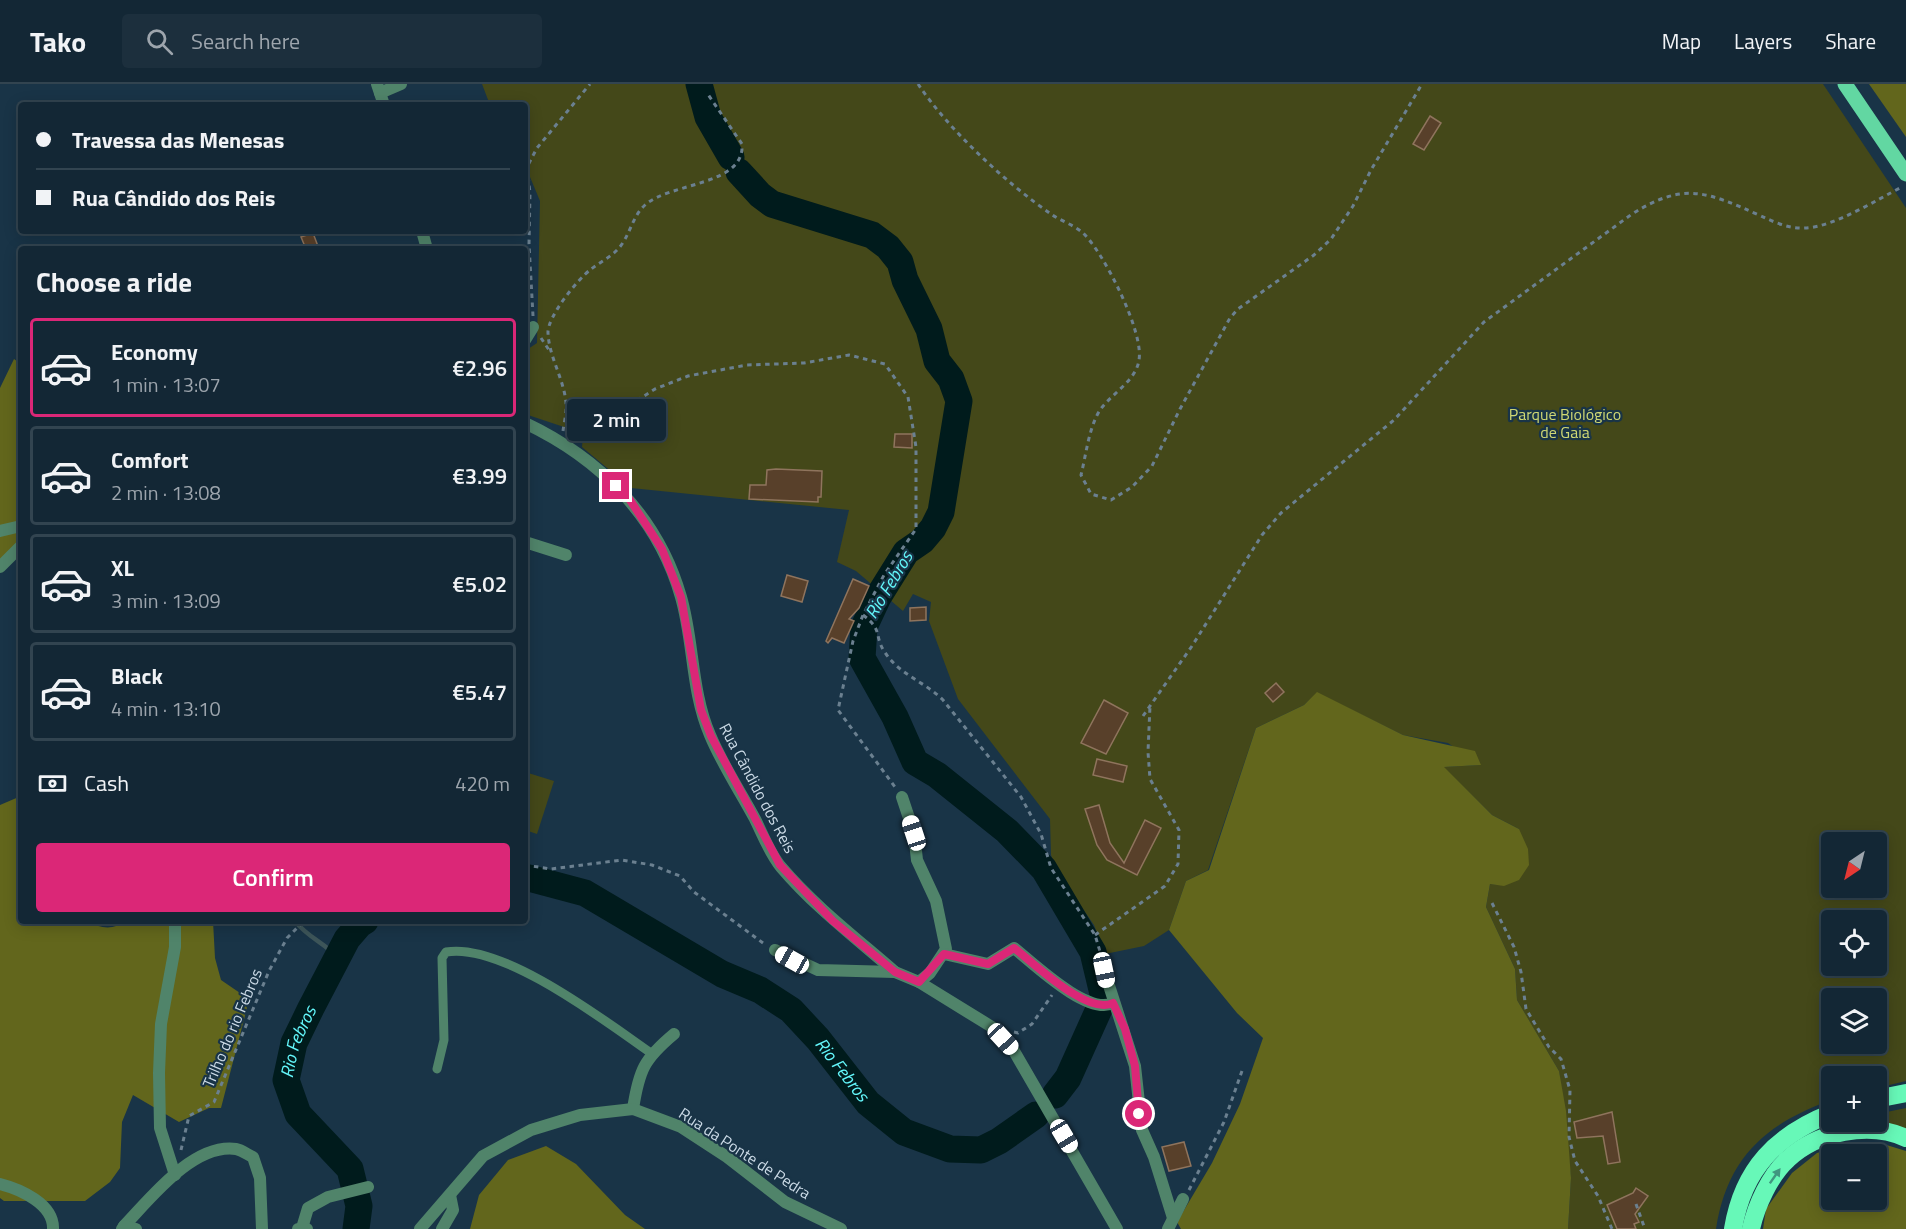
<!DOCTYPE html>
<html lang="en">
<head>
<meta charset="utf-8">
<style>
	:root { --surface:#132735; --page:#1c2f3d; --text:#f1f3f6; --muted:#9da5ad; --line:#324450; --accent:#db2777 }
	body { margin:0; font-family:"Titillium Web",sans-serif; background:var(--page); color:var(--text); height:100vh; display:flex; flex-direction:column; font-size:22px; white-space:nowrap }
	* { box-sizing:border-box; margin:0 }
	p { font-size:20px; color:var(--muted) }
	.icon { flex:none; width:33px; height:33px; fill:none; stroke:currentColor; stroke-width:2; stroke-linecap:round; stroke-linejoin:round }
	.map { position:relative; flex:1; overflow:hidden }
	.drawer { position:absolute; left:18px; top:162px; width:510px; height:678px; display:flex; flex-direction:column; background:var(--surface); border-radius:6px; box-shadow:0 3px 15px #0003,0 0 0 2px var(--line) }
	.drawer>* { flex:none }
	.banner { position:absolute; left:18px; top:18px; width:510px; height:132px; border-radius:6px; box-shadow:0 3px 15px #0003,0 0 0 2px var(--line); display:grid; align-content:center; height:132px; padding:0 18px; background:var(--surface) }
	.needle { width:39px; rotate:215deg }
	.controls { position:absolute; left:1821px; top:748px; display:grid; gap:12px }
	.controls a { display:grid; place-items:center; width:66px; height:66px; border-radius:6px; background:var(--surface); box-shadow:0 3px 15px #0003,0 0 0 2px var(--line); font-size:30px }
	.end { position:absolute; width:27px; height:27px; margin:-14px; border:8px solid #db2777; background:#fff; box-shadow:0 0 0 3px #fff }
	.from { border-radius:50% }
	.bubble { position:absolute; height:42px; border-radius:6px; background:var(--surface); box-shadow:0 3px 15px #0003,0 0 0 2px var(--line); font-size:20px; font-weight:600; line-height:42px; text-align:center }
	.car { position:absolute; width:18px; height:36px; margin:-18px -9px; border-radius:8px; box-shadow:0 0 4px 2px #0007; background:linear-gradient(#fff 24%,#345 0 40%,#fff 0 76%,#345 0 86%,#fff 0) }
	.banner b { display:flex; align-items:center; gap:21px; height:57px; font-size:22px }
	.banner b+b { border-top:2px solid var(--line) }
	.banner i { width:15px; height:15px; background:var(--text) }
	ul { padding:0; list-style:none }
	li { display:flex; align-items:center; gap:18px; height:99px; margin:0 12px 9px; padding:0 6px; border:3px solid var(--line); border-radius:6px }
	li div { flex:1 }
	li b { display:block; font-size:22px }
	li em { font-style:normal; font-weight:600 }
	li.current { border-color:var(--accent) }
	li>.icon { width:54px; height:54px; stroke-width:1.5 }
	h2 { padding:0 18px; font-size:27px; line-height:72px }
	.pay { display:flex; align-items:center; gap:15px; height:66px; padding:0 18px; font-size:22px }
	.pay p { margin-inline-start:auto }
	.cta { display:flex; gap:12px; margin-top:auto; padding:12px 18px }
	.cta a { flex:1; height:69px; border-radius:6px; background:var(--accent); color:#fff; font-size:24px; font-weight:600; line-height:69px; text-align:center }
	header { display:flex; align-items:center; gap:36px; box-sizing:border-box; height:84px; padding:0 30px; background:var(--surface); border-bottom:2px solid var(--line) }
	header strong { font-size:28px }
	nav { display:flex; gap:33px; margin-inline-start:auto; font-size:21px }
	.search { width:420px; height:54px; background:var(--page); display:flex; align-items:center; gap:15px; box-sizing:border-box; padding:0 21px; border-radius:6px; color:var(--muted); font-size:22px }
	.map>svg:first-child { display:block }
	.green { fill:#444819; fill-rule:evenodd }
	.forest { fill:#62661c; fill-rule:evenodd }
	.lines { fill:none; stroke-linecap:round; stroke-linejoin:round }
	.stream { stroke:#3d5559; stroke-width:4.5 }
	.river { stroke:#001b1c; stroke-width:27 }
	.building { fill:#58402a; stroke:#8f745d; stroke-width:1.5 }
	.path { stroke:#6b8090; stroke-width:3; stroke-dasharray:4.5 4.5; stroke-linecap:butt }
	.service { stroke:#50846a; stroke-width:9 }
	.minor { stroke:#50846a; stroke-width:12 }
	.tertiary { stroke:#50846a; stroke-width:12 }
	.primary { stroke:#62d7a2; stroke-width:15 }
	.motorway { stroke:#67f8b8; stroke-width:18 }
	.oneway { fill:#409680 }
	.route { stroke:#db2777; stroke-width:8 }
	.labels { text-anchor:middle; stroke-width:4.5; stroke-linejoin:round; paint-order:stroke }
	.park-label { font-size:16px; fill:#cfd773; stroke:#193447 }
	.street-label { font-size:16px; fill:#ccdbe7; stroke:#193447 }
	.water-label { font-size:18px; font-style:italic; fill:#63f7fb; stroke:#193447 }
</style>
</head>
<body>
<header>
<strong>Tako</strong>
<div class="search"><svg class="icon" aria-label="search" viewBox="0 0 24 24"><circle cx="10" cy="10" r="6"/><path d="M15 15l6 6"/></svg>Search here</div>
<nav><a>Map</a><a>Layers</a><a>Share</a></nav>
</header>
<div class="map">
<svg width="1906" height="1145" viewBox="0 0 1906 1145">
	<rect width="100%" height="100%" fill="#193447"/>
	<g class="green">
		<path d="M482,0H1823L1906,124V997L1877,1004L1876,993H1832L1831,1016C1765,1040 1727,1074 1716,1145H1568L1571,1094L1559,987L1517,916L1515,885L1486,823L1490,800L1504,801L1519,745L1492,731L1443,683L1480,681L1448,659L1403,651L1317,609L1304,621L1256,644L1208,786L1186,797L1169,846L1144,862L1105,870L1094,841L1057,788L1051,771L1050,735L958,615L929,537L931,518L913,510L903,527L856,487L837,478L849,426L631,404L582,363L584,341L567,344L525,330V267L537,259L540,117L525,81V21H490ZM1832,759H1876V804H1832ZM1832,837H1876V882H1832ZM1832,915H1876V960H1832Z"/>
		<path d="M525,688L554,697L537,750L525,746Z"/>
		<path d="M1906,1024V1045L1842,1042L1844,1038H1876L1877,1030Z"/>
	</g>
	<g class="forest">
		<path d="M1869,0H1906V53Z"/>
		<path d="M14,275L21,280V382L19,384L21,469L0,485V304Z"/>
		<path d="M1317,608L1403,651L1475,667L1481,681L1444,683L1492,731L1519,745L1528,765L1529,781L1519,796L1504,802L1490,800L1486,823L1515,885L1517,916L1559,987L1566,1027L1571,1094L1568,1145H1181L1177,1138L1212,1079L1240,1020L1263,954L1237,929L1169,846L1186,797L1209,786L1256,644L1304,621Z"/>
		<path d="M21,712V837H88C100,845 114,846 126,837H213L215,874L221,896L240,909L247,924L221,1024H209L179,1038L133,1011L122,1038L120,1084L110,1098L85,1117H4L0,1114V721Z"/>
		<path d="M1851,1059H1880L1906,1067V1145H1763L1766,1125L1792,1089L1817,1069ZM1832,1071H1876V1116H1832Z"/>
		<path d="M546,1062L576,1080L625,1131L645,1145H470L479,1111L508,1076Z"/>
	</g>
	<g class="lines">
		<path class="stream" d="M295,837C307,853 325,859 338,874"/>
		<g class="river">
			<path d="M699,0L708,33L731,73"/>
			<path d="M739,88L760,111L772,120L872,151L888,163L900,178L905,196L929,245L937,277L951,295L959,317L941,428L933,444L922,457L906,468L878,513L864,543L862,574L895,633L915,678L937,691L1007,747L1044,785L1093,868L1104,914L1068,994L1055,1011"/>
			<path id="s1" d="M525,793L585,809L722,890L760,906L791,926L818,955L868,1019L904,1048L950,1065L981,1066L999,1057L1036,1031"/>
			<path id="s2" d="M356,1145L359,1122L350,1085L298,1030L286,996L294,959L311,924L347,855L360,840L365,837"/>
		</g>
	</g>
	<g class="building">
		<path d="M1430,32L1441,39L1424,66L1413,60Z"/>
		<path d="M313,149L319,165H306L301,153Z"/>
		<path d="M895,350H912V364L894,363Z"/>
		<path d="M776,385L822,387L821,413H818V418L749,415L750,401H766L767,386Z"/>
		<path d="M787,491L808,497L802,518L781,512Z"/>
		<path d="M853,495L869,502L859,524L849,535L854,537L844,559L832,554L828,559L826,557Z"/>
		<path d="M926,523V536L910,537V524Z"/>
		<path d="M1276,599L1284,608L1273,618L1265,609Z"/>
		<path d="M1104,616L1128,629L1106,670L1081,659Z"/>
		<path d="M1097,675L1127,682L1123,698L1093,691Z"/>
		<path d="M1099,721L1110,759L1124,779L1145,736L1161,744L1137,791L1107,776L1097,761L1085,725Z"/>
		<path d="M1612,1028L1620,1078L1608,1080L1603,1052L1577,1054L1574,1038Z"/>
		<path d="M1184,1058L1191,1082L1169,1087L1162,1063Z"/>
		<path d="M1636,1104L1648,1112L1635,1130L1639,1138L1634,1140L1636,1145H1617L1607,1121L1633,1109Z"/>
	</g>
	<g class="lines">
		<g class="path">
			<path d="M918,0C948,45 1006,99 1051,130C1061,137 1074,141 1083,149C1104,169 1144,248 1139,276C1136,297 1112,309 1100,326C1089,343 1086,371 1081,391L1091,410L1111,416L1132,403L1152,382L1180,325L1230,234L1238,225L1314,171L1331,155L1353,122L1371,86L1422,0"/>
			<path d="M533,232L529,160L530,109L527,83L537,64L590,0"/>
			<path d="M541,254L549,266"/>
			<path d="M563,347C564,338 567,328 566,319C564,295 549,273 548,249C547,233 578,195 590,186C601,177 614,172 622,160C631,147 633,132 645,121C671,98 745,102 742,60L707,9"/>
			<path d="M574,351L605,337L655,305L688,292L747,281L804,279L849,271L885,280L908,313L916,363V445L884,491L863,531L853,557L838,626L895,703"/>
			<path d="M863,531C883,546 874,551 884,567C899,591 924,597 943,616L1021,713L1041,750L1051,784L1095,851L1102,874"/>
			<path d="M1143,632L1192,562L1262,451L1281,429L1394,336L1484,238L1632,130C1685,97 1707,108 1761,132C1774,138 1789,145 1805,144C1834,143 1876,116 1902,103"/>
			<path d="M525,781L551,785L622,776L652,781L680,792L694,808L763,859"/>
			<path d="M1492,819L1514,863L1521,888L1526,925L1549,963L1561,975L1570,1006L1569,1053L1575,1077L1598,1112L1612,1145"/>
			<path d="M1095,851L1165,802L1178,780L1179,746L1150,695L1148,668L1150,622"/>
			<path d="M1014,948L1018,949L1032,940L1052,911"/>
			<path d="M181,1066L189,1032L214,1018L269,887L287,854L304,837"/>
			<path d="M1189,1106L1224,1038L1242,987"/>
			<path d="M1636,1120L1645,1145"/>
		</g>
		<path class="service" d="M437,985L444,956L442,874L446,868C502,858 605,937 651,969"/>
		<g class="minor">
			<path d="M377,0L384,21"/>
			<path d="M380,9L401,0"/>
			<path d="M422,147L427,165"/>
			<path d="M525,256L533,243"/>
			<path d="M525,339C599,374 658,432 681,513C694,558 691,607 710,651C722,680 740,707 755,735C763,751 770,770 781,783C815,823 856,854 895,888"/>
			<path d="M0,447L21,442"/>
			<path d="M525,458L566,471"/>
			<path d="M0,483L21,462"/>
			<path d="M902,713L914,749L917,776L936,817L946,865L930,889L919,898"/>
			<path d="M175,837V863L161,940L159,989L160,1044L175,1091"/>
			<path d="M775,866L818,886L895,888L919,898L992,943L1014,967L1117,1145"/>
			<path d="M944,870L988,880L1014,864C1034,880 1088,932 1113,919"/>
			<path d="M1104,886L1135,982L1142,1046L1154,1073L1173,1134"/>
			<path d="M633,1025C639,986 644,975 674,950"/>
			<path d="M0,1100C20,1105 54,1120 53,1145"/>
			<path d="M124,1142C150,1115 193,1059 236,1065C242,1066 248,1071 253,1073L260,1094L262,1145"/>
			<path d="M302,1144L308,1124L328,1113L368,1103"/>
			<path d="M442,1145L453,1126L450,1111"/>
			<path d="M1168,1145L1183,1115"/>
		</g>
		<g class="tertiary">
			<path d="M122,1145L124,1142L136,1145"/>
			<path d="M298,1145H307"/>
			<path d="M420,1145L483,1072L531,1046L580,1031L633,1025L681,1043L727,1073L785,1118L841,1145"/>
		</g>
		<path class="primary" d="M1845,0L1906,90"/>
		<g class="motorway">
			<path d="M1876,1015L1906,1009"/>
			<path d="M1733,1145C1743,1085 1776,1051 1832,1029"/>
			<path d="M1751,1145C1756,1122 1770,1091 1788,1075C1817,1048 1869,1037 1906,1054"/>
		</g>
	</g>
	<defs><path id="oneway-solid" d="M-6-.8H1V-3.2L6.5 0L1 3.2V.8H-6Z" transform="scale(1.5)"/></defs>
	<use class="oneway" href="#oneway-solid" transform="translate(1775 1092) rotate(-55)"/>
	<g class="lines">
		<path class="route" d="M616,402L628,413L662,465L681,513L701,626L711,652L780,781L833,837L895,888L919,898L944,870L988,880L1014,864C1035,880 1088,932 1113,919L1125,945L1135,982L1139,1030"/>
	</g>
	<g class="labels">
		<g class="park-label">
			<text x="1565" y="336">Parque Biológico<tspan x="1565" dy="18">de Gaia</tspan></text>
		</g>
		<g class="street-label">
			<text transform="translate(758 704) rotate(62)" y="6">Rua Cândido dos Reis</text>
			<text transform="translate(232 944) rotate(-67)" y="6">Trilho do rio Febros</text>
			<text transform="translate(745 1069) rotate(33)" y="6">Rua da Ponte de Pedra</text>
		</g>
		<g class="water-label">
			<text transform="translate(889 501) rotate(-59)" y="6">Rio Febros</text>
			<text dy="6" stroke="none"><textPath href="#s2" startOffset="213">Rio Febros</textPath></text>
			<text dy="6" stroke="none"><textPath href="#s1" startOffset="378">Rio Febros</textPath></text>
		</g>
	</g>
</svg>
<div class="controls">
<a><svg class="needle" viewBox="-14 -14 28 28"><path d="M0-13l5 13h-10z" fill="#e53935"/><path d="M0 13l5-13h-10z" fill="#9da5ad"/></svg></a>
<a><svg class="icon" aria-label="locate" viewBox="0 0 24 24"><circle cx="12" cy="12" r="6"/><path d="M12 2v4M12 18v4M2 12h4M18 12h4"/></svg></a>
<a><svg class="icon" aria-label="layers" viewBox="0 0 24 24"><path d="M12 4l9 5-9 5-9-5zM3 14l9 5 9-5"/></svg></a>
<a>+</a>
<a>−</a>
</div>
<i class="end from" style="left:1139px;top:1030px"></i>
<i class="end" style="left:616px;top:402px"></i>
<div class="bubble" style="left:567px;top:315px;width:99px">2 min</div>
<i class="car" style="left:914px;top:749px;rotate:342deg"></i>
<i class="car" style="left:792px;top:876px;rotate:299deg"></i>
<i class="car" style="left:1104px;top:886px;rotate:168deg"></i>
<i class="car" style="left:1003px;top:955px;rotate:137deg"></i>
<i class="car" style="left:1064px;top:1052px;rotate:149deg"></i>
<div class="banner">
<b><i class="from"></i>Travessa das Menesas</b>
<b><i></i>Rua Cândido dos Reis</b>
</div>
<section class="drawer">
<h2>Choose a ride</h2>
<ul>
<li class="current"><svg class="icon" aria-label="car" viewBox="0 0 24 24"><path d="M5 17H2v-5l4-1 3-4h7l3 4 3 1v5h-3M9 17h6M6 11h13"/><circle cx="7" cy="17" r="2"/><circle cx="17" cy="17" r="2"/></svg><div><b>Economy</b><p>1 min · 13:07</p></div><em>€2.96</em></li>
<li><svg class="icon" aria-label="car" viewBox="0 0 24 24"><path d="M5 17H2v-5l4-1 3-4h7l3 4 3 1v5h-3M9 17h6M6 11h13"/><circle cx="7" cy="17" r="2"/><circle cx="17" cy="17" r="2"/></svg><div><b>Comfort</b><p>2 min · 13:08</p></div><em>€3.99</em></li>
<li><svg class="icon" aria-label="car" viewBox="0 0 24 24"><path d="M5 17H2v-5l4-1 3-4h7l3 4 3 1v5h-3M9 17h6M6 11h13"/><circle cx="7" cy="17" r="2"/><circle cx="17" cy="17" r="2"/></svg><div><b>XL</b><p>3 min · 13:09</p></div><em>€5.02</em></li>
<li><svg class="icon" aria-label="car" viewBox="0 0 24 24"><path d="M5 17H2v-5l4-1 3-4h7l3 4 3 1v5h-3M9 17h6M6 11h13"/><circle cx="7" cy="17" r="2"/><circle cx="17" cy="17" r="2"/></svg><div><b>Black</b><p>4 min · 13:10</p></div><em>€5.47</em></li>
</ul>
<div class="pay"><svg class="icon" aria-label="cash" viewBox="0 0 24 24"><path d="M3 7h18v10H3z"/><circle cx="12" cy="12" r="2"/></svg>Cash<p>420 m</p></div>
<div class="cta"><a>Confirm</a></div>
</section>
</div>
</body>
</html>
